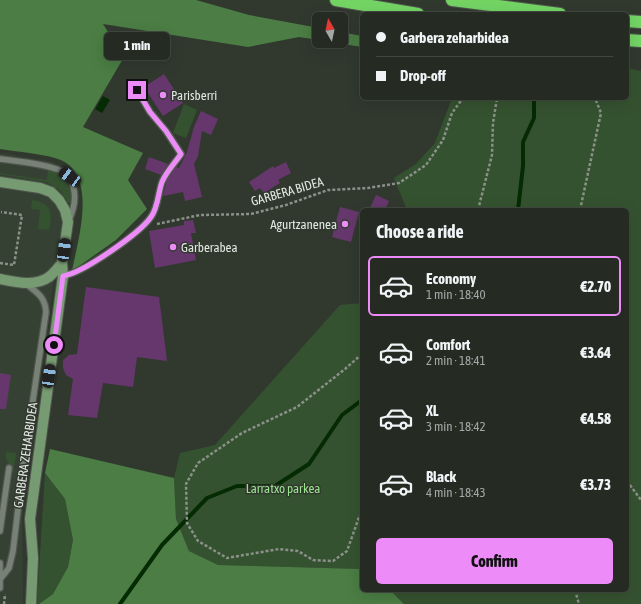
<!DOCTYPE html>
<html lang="en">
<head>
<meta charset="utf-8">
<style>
	:root { --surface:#252b23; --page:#2d332b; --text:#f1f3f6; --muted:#a3a7a6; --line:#424741; --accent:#ed8cf9 }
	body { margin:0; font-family:"Asap Condensed",sans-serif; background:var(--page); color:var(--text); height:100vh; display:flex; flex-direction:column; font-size:15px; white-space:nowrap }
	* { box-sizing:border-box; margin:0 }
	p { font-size:13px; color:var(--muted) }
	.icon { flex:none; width:22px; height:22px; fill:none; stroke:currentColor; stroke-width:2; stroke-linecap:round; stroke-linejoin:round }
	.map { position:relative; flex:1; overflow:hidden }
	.sheet { position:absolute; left:360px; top:208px; width:269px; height:384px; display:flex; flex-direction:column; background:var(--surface); border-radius:6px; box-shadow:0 4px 16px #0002,0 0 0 1px var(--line) }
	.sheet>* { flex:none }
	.top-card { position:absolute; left:360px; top:12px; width:269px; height:88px; border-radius:6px; box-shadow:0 4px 16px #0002,0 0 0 1px var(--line); display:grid; align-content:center; height:88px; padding:0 16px; background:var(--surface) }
	.needle { width:26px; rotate:351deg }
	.controls { position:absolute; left:312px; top:12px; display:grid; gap:8px }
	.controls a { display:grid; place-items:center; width:36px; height:36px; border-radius:6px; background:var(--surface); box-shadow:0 4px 16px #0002,0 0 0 1px var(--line); font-size:20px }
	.end { position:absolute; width:18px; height:18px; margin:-9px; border:5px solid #ed8cf9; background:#111; box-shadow:0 0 0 2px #111 }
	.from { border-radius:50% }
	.bubble { position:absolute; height:28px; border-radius:6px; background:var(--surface); box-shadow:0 4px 16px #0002,0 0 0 1px var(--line); font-size:13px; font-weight:800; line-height:28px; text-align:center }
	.car { position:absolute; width:12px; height:24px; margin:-12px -6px; border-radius:5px; box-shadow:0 0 3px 1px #0007; background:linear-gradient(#222 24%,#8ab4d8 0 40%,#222 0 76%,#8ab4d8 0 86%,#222 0) }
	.top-card b { display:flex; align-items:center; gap:14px; height:38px; font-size:15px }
	.top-card b+b { border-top:1px solid var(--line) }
	.top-card i { width:10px; height:10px; background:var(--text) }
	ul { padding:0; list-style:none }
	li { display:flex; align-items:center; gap:12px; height:60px; margin:0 8px 6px; padding:0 8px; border:2px solid transparent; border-radius:6px }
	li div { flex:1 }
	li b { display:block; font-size:15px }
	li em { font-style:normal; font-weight:800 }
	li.on { border-color:var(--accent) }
	li>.icon { width:36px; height:36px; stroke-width:1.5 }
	h2 { padding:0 16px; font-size:18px; line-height:48px }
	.primary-button { display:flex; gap:8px; margin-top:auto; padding:8px 16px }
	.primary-button a { flex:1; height:46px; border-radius:6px; background:var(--accent); color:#111; font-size:16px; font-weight:800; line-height:46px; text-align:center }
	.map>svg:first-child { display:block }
	.built { fill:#354233 }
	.green { fill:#355230 }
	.forest { fill:#4b7d44 }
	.water { fill:#052b02 }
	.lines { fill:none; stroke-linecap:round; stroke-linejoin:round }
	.stream { stroke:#052b02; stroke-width:4 }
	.building { fill:#66376c }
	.lane-casing { stroke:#51574f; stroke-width:8 }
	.secondary-casing { stroke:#51574f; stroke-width:12 }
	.highway-casing { stroke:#51574f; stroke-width:14 }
	.path { stroke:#8b9189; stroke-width:2.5; stroke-dasharray:3 2; stroke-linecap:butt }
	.lane { stroke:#778176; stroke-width:5.5 }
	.secondary { stroke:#769a71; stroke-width:10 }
	.highway { stroke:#73d464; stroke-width:12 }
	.route { stroke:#ed8cf9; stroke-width:5 }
	.poi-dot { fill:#ed8cf9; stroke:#31392f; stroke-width:1.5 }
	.labels { text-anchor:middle; stroke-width:3; stroke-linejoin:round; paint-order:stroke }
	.poi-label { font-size:13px; fill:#e1e6e0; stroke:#31392f; text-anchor:start }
	.street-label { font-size:13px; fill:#e1e6e0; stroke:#31392f }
	.park-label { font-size:13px; fill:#9be290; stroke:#31392f }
</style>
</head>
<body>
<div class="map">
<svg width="641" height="604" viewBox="0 0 641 604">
	<rect width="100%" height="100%" fill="#31392f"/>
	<path class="built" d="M0,153L53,162L51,181L66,195L43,353L37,373L25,466L22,515L23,604H0Z"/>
	<g class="green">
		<path d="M627,68L641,71V604H404L390,590H627V210H407L394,178L416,164L435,143L452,98H627Z"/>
		<path d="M184,104L197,110L186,138L173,133Z"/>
		<path d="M48,169C68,175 68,183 73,202L68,203L61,191L47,182L0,174V173L47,180Z"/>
		<path d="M32,200C52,204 53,212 49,230L38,229L40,210L31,209Z"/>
		<path d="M362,303V569L218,565L189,551L176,519L174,478L180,453L215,445L340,305Z"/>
		<path d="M6,452L16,453L13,474L6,458Z"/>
		<path d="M45,473L65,499L73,540L68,567L53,594L39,604H37Z"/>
	</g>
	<g class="forest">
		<path d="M0,0H196L249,15L319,28V40L299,37L248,47L103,24L124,57L83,127L143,153L128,180L147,209L116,240L72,271C78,239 100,170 55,158C37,153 18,152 0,149Z"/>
		<path d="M341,32L362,36V47L324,41H341Z"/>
		<path d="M50,449L174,478L176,519L189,551L218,565L362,569V590H390L404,604H39L53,594L68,567L73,540L65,499L45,473Z"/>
	</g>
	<path class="water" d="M103,96L110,100L102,113L95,109Z"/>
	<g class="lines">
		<g class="stream">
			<path d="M518,210L523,166V142L534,118V98"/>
			<path d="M120,604L162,545L207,498L237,486H275L309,464L342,415L362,400"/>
		</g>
	</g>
	<g class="building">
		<path d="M164,74L183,103L163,116L144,87Z"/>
		<path d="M201,111L218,119L211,135L202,131L198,156L194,164L202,197L185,201L183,192L163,196L167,180L176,167L179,168L187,152L194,127Z"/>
		<path d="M149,157L168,164L161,175L145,169Z"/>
		<path d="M286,162L291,173L278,180L280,183L264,193L260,188L255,191L249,182L273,166L274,168Z"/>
		<path d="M376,195L389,201L385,210H369Z"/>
		<path d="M340,207L359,212L351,242L332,237Z"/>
		<path d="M193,220L196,233H191L196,260L155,268L149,231L184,225V221Z"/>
		<path d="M86,287L159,297L167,361L137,357L133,387L103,383L97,418L68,415L73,379L66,375L63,368V360L69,355L77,354Z"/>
		<path d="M0,373L11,375L6,409H0Z"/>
	</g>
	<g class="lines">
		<g class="lane-casing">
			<g id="lane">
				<path d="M0,159C15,161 62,165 70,177C72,180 72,184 73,186C77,199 74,210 68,222"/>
				<path d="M63,276C83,273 139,234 151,217C158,208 158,193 162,182C166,172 175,163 181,154L166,131L150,112L137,90"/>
				<path d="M0,531L9,468"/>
				<path d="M0,563V588"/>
				<path d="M1,578L9,568L13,551L23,467L46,312C45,296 36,292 25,283"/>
			</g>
		</g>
		<g class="secondary-casing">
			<g id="secondary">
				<path d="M0,182L40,188L51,192L59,200L65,210L68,222L62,263L63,276L30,519L33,558L31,604"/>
				<path d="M0,279C15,282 35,287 49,277C54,273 58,268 62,263"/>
			</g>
		</g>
		<g class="highway-casing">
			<g id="highway">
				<path d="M336,0L418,14"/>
				<path d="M452,0L560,14"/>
				<path d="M627,21L641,22"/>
				<path d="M627,40L641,41"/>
			</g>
		</g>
		<g class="path">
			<path d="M478,210L492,155L493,123L497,98"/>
			<path d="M580,210L601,113L595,98"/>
			<path d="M157,224L200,215L251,214L286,205L328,190L368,188L399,183L426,165L443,140L452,113L463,98"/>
			<path d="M0,263L14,265L22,215L1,212"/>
			<path d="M362,354L345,369L297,407L242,433L198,463L186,484L187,523L198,541L227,558L279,549L298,551L313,560L333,561L347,551L358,520L362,510"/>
			<path d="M627,481L641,500"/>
			<path d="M575,590L579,604"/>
			<path d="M4,604L5,594"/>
		</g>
		<use href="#lane" class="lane"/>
		<use href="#secondary" class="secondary"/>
		<use href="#highway" class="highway"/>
	</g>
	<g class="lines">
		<path class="route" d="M54,345L63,276C83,273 140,233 151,217C158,208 158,193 162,182C166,172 175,163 181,154L166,131L150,112L137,90"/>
	</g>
	<g class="poi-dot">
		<circle cx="163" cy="95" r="4"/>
		<circle cx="345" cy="224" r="4"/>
		<circle cx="173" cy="247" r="4"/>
	</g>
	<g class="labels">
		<g class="poi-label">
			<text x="171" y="100">Parisberri</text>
			<text x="337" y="229" text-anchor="end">Agurtzanenea</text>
			<text x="181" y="252">Garberabea</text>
		</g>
		<g class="street-label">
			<text transform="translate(287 191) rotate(-16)" y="5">GARBERA BIDEA</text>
			<text transform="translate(25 455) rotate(-82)" y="5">GARBERA ZEHARBIDEA</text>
		</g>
		<g class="park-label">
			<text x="283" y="493">Larratxo parkea</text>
		</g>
	</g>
</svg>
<div class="controls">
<a><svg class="needle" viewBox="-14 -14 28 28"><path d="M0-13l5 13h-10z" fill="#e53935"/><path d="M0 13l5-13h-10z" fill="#a3a7a6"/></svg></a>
</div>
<i class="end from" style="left:54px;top:345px"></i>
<i class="end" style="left:137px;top:90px"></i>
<div class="bubble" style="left:104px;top:32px;width:66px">1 min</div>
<i class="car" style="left:70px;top:177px;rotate:306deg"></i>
<i class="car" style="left:64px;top:250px;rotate:8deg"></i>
<i class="car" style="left:49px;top:376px;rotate:8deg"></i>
<div class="top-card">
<b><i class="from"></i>Garbera zeharbidea</b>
<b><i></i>Drop-off</b>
</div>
<section class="sheet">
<h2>Choose a ride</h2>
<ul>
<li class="on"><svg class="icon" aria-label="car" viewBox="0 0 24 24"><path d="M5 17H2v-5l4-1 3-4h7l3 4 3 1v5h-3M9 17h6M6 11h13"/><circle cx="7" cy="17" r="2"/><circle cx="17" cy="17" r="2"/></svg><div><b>Economy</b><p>1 min · 18:40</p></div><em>€2.70</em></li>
<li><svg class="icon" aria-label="car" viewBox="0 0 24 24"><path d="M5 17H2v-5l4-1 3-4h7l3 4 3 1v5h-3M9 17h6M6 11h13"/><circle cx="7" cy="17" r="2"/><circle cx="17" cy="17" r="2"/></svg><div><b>Comfort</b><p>2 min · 18:41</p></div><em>€3.64</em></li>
<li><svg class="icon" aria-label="car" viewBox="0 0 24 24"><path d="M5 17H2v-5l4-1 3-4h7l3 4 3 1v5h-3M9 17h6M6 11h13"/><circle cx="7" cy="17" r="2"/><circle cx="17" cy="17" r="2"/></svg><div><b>XL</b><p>3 min · 18:42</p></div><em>€4.58</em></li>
<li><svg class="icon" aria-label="car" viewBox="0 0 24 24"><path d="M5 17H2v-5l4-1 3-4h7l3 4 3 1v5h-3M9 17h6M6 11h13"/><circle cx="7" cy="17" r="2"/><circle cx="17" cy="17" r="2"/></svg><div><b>Black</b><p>4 min · 18:43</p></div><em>€3.73</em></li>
</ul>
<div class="primary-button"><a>Confirm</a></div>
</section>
</div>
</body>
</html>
